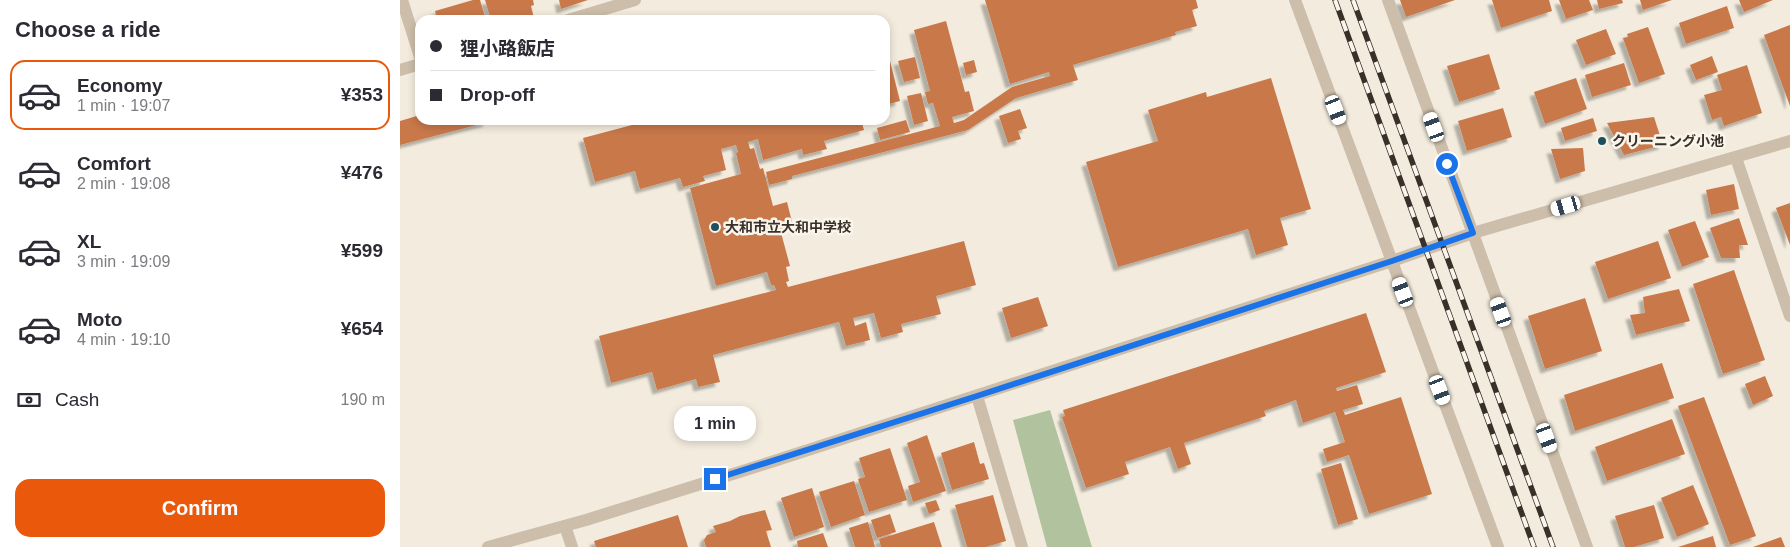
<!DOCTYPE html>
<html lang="en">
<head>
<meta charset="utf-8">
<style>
	:root { --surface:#fff; --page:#f2f2f3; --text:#2b2b33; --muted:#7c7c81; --line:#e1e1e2; --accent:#ea580c }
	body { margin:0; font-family:Helvetica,"Noto Sans JP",sans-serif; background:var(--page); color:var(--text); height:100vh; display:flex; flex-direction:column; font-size:19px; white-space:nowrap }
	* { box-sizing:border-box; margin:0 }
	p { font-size:16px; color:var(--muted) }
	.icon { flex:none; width:28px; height:28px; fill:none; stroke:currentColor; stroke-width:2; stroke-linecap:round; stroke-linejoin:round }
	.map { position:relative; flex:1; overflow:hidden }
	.drawer { display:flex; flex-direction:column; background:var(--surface); width:400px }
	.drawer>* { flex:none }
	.top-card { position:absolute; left:15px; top:15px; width:475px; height:110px; border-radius:15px; box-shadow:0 2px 8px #0003; display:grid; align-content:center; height:110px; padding:0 15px; background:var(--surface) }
	.end { position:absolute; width:22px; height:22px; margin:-11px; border:6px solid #1a73e8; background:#fff; box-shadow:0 0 0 2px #fff }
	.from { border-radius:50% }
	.bubble { position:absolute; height:35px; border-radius:15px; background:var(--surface); box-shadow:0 2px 8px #0003; font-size:16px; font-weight:600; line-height:35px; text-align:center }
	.car { position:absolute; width:15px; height:30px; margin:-15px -8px; border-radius:6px; box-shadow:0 0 4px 1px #0007; background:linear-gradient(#fff 24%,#345 0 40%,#fff 0 76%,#345 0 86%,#fff 0) }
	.top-card b { display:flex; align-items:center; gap:18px; height:48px; font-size:19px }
	.top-card b+b { border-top:1px solid var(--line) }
	.top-card i { width:12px; height:12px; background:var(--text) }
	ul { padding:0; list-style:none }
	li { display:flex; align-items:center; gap:15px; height:70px; margin:0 10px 8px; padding:0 5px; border:2px solid transparent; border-radius:15px }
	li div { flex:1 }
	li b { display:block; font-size:19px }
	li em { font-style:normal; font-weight:600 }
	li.on { border-color:var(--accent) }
	li>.icon { width:45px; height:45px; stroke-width:1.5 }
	h2 { padding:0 15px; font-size:22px; line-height:60px }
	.pay { display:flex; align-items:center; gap:12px; height:55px; padding:0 15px; font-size:19px }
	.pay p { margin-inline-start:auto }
	.action { display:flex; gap:10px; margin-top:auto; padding:10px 15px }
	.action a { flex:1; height:58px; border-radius:15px; background:var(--accent); color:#fff; font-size:20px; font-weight:600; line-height:58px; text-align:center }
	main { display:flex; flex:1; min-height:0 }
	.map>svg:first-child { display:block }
	.green { fill:#b1c39e }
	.building { fill:#c87848; filter:url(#shadow) }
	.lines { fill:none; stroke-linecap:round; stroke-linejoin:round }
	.minor { stroke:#ccbeaa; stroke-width:12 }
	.rail-casing { stroke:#393029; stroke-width:5.5 }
	.rail { stroke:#faf5eb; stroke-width:4; stroke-dasharray:11; stroke-linecap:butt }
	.route { stroke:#1a73e8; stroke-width:6 }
	.poi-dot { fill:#1e4f5c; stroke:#faf5eb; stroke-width:2 }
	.labels { text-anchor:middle; stroke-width:5; stroke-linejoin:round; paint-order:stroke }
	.poi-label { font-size:14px; font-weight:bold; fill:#393029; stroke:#faf5eb; text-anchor:start }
</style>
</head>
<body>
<main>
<section class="drawer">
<h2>Choose a ride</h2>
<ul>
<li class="on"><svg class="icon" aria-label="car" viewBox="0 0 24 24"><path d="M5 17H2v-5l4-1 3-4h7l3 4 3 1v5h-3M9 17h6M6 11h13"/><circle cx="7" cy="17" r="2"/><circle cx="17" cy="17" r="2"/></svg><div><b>Economy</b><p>1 min · 19:07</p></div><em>¥353</em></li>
<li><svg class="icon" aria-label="car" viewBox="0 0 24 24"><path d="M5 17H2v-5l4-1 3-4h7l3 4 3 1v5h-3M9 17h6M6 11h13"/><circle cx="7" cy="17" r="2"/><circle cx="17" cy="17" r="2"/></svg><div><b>Comfort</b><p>2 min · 19:08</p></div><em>¥476</em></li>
<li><svg class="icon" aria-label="car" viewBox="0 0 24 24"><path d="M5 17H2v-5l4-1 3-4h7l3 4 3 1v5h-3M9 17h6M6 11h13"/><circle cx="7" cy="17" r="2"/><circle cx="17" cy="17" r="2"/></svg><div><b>XL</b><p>3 min · 19:09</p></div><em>¥599</em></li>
<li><svg class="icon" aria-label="car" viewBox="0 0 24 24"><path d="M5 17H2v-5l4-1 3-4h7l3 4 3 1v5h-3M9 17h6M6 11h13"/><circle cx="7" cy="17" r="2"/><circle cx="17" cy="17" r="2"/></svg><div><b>Moto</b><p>4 min · 19:10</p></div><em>¥654</em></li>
</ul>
<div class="pay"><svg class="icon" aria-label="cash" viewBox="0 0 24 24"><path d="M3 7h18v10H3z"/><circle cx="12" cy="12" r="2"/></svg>Cash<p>190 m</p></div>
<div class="action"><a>Confirm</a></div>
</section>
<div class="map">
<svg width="1390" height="547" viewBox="0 0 1390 547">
	<defs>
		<filter id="shadow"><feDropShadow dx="-4.5" dy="4.5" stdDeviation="1" flood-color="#0004"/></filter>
	</defs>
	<rect width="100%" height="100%" fill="#f3ecde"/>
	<path class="green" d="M650,410L692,547H647L613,420Z"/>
	<g class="building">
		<path d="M73,0H80L86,20H37L35,11Z"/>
		<path d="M85,0H133L134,5L131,6L134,18L129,20H91Z"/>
		<path d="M159,0H188L161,9Z"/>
		<path d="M585,0H796L798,8L792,10L797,26L775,32L776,35L673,65L678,80L616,98L568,130L392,176V179L369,185L366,172L540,126L533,103L528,104L525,92L530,91L514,30L546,21L565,92L569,91L574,111L552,117L554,123L564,120L612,87L650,76L649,72L610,84Z"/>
		<path d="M1000,0H1055L1006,17Z"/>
		<path d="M1092,0H1149L1152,11L1101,28Z"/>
		<path d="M1159,0H1189L1193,10L1166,19Z"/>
		<path d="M1197,0H1222L1223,3L1199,9Z"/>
		<path d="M1240,0H1272L1243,10Z"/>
		<path d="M1339,0H1373L1344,12Z"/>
		<path d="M1327,6L1334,28L1286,44L1279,23Z"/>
		<path d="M1390,25V106L1364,35Z"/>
		<path d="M1248,27L1265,74L1239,83L1223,38L1228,37L1227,34Z"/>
		<path d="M1206,29L1216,54L1186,65L1176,40Z"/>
		<path d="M1089,54L1100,89L1059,102L1047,66Z"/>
		<path d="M1312,56L1318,72L1296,80L1290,65Z"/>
		<path d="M489,57L500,101L485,105V58Z"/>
		<path d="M515,57L520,78L504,82L498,61Z"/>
		<path d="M574,60L577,72L566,75L563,63Z"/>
		<path d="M1224,63L1231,85L1192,97L1185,75Z"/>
		<path d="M1347,65L1362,113L1324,126L1321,117L1312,120L1304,95L1322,90L1317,75Z"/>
		<path d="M871,78L911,209L880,218L888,245L856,255L848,229L718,267L686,162L758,141L748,110L806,92L807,97Z"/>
		<path d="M1176,78L1187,109L1145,124L1134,92Z"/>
		<path d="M521,93L528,121L514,125L507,96Z"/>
		<path d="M1103,108L1112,137L1067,151L1058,121Z"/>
		<path d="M620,109L627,128L618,131L621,139L608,143L599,116Z"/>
		<path d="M20,115V120H87L88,122L0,145V121Z"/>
		<path d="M1254,117L1263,145L1224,155L1207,123Z"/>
		<path d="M1193,118L1197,131L1165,141L1161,128Z"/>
		<path d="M251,120H461L464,130L424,141L427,149L403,155L402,149L363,160L358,139L348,142L350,149L354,148L360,169L363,168L373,206L387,202L393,226L380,229L390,266L386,267L389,281L386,282L388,287L564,241L576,285L536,296L541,314L501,324L503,332L481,338L474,313L453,318L455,326L466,322L470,340L446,346L439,322L313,355L320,382L298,387L296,379L257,390L252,372L211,383L199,336L376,290L374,285H371L367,272L316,286L290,188L341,174L336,153L338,152L336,145L321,149L326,170L303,176L305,181L283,187L280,178L240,189L235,171L195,182L183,138Z"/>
		<path d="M506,120L510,132L480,140L477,128Z"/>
		<path d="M1183,148L1185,171L1160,179L1151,149Z"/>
		<path d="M1334,184L1339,209L1311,215L1306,190Z"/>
		<path d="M1390,203V245L1376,208Z"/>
		<path d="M1339,218L1348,245H1339L1340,258H1321L1310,228Z"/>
		<path d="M1295,221L1309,257L1282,267L1268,230Z"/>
		<path d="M1258,241L1271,278L1208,299L1195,262Z"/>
		<path d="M1334,270L1365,360L1323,374L1293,284Z"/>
		<path d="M1279,289L1290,321L1236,335L1230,315L1245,313L1243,297Z"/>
		<path d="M638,297L648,326L611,338L602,308Z"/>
		<path d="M1185,298L1202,351L1145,369L1128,316Z"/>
		<path d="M966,313L986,372L936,388L937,391L957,385L963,404L943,410L945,415L1001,397L1032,494L969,514L949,455L927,462L923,449L945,442L935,412L903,423L896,400L864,411L866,416L784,443L791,464L778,469L770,447L725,462L729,474L686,488L662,417L665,416L663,410Z"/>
		<path d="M1262,363L1274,398L1175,431L1164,395Z"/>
		<path d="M1365,376L1373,396L1353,405L1345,384Z"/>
		<path d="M1304,397L1356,536L1330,545L1278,406Z"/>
		<path d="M1272,419L1285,454L1207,481L1195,447Z"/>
		<path d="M527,435L546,491L513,502L508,486L520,482L507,443Z"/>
		<path d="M574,442L580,464L584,463L589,479L552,490L541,453Z"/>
		<path d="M490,448L507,500L469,512L458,479L465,477L459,458Z"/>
		<path d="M941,463L958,519L938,525L921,469Z"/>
		<path d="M454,481L465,515L431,527L419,492Z"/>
		<path d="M1293,485L1309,524L1277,537L1261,498Z"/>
		<path d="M412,488L424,527L394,537L381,498Z"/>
		<path d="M593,495L606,541L586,547H567L555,505Z"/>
		<path d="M536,500L540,510L529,514L525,503Z"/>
		<path d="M1254,505L1264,538L1234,547H1225L1215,516Z"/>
		<path d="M365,510L372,530L366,531L371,547H306L304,540L307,535L316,532L313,526L330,521L340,516Z"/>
		<path d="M490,514L496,532L477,538L471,520Z"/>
		<path d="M278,515L288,547H196L194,541Z"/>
		<path d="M468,522L475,547H455L449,528Z"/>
		<path d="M534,522L542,547H481L479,539Z"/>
		<path d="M423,533L428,547H398L397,541Z"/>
		<path d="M1313,536L1316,547H1278Z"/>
		<path d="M1381,537L1385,547H1353Z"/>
	</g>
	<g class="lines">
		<g class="minor">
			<path d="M2,0L20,57"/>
			<path d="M895,0L1098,547"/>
			<path d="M988,0L1187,547"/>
			<path d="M168,20L235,0"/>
			<path d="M0,70L20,64"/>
			<path d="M1336,158L1390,316"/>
			<path d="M577,396L622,547"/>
			<path d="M165,526L172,547"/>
			<path d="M88,547L186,520L371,462L992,261L1073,233L1390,141"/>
		</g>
		<g class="rail-casing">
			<g id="rail">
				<path d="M935,0L1134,547"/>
				<path d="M953,0L1153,547"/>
			</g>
		</g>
		<use href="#rail" class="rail"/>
	</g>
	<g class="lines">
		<path class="route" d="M315,479L577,396L992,261L1073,233L1047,164"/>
	</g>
	<g class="poi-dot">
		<circle cx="1202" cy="141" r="5"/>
		<circle cx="315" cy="227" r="5"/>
	</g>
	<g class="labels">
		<g class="poi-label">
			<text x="1212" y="146">クリーニング小池</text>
			<text x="325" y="232">大和市立大和中学校</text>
		</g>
	</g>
</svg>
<i class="end from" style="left:1047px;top:164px"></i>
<i class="end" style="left:315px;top:479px"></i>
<div class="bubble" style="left:274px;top:406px;width:82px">1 min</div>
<i class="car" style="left:936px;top:110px;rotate:159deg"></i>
<i class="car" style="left:1034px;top:127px;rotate:340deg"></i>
<i class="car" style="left:1166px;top:206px;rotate:254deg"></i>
<i class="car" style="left:1003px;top:292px;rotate:339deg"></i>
<i class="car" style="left:1101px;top:312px;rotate:340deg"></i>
<i class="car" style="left:1040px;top:390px;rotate:159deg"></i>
<i class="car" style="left:1147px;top:438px;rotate:160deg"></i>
<div class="top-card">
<b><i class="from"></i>狸小路飯店</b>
<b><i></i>Drop-off</b>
</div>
</div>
</main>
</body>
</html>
